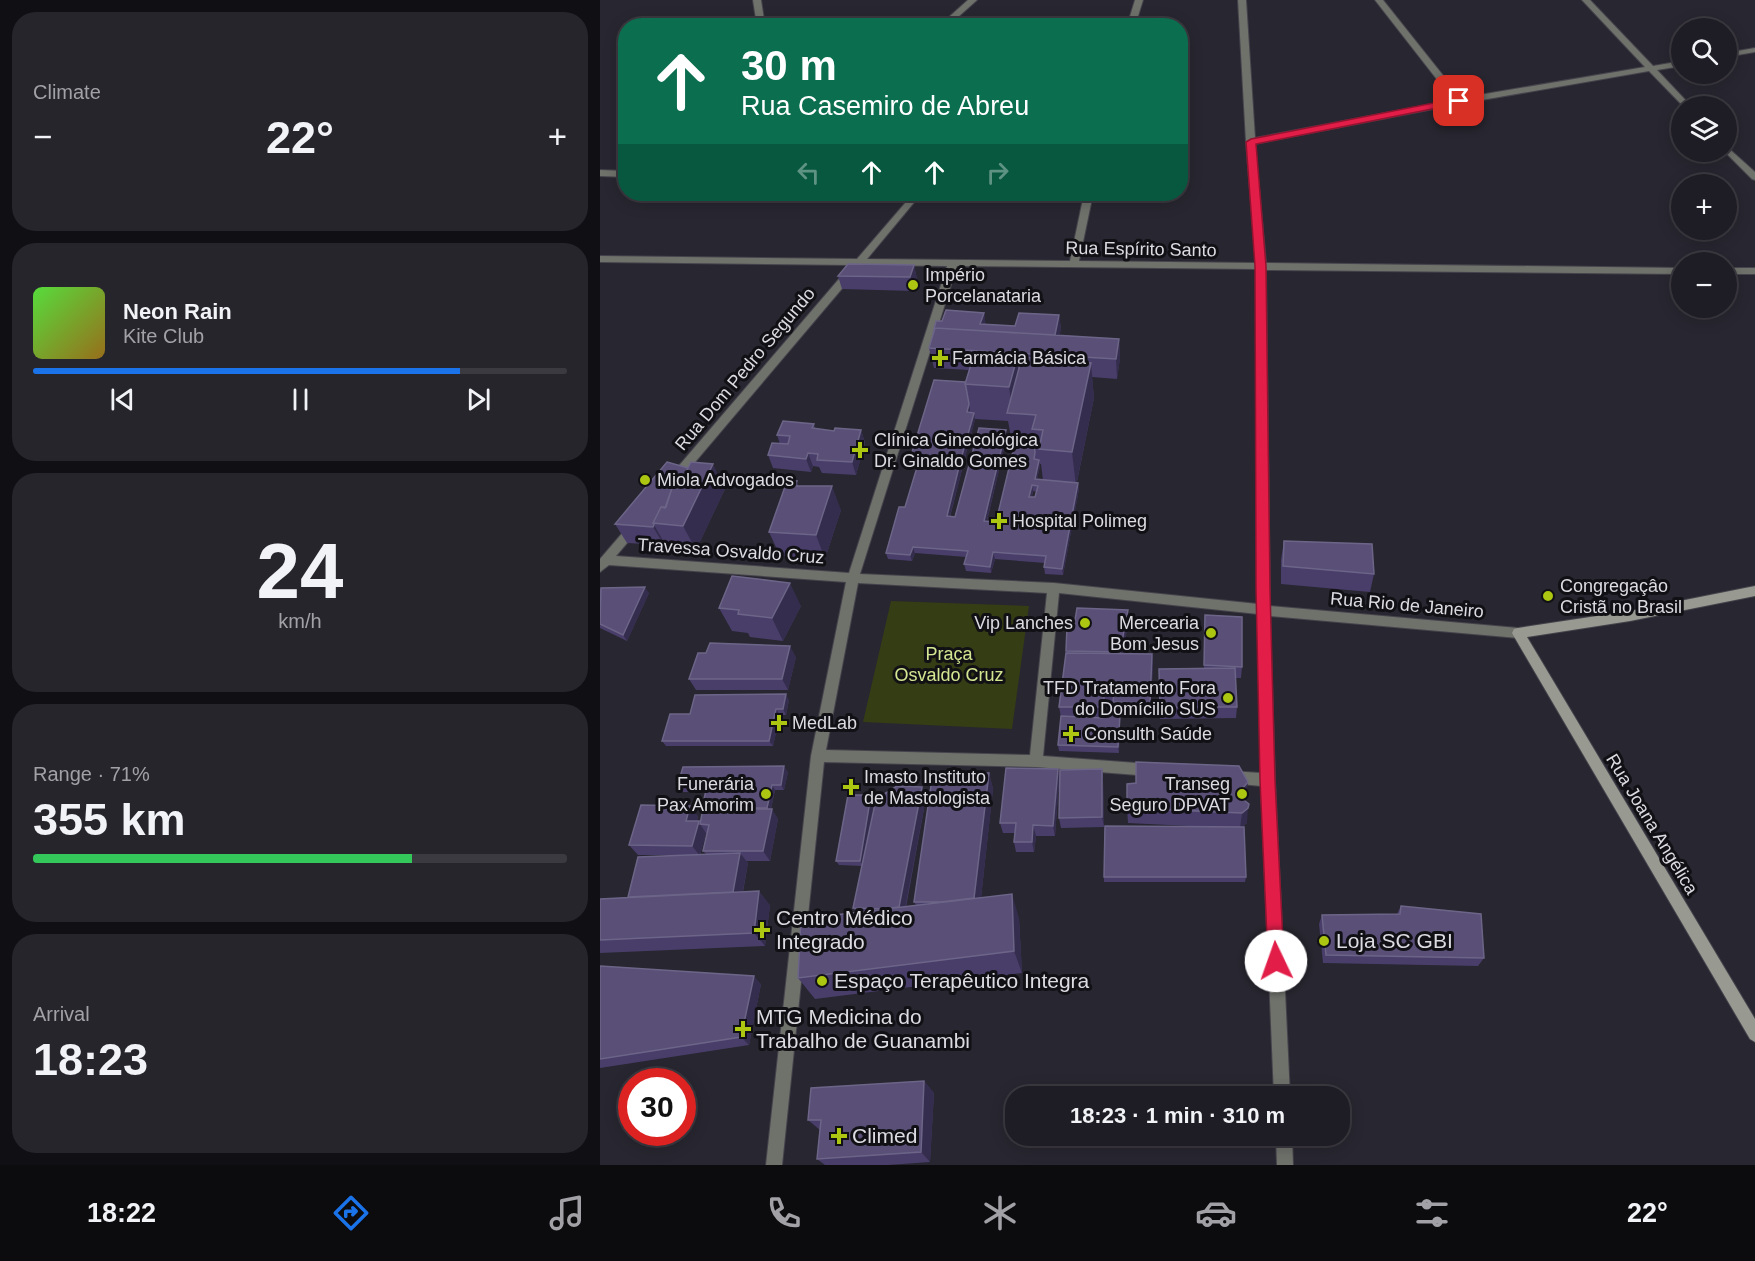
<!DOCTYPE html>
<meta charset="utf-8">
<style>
body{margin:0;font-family:Arial,sans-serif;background:#26252c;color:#f1f3f6;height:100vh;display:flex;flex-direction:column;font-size:22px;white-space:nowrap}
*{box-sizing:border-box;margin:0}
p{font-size:20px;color:#a1a1a6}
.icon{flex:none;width:33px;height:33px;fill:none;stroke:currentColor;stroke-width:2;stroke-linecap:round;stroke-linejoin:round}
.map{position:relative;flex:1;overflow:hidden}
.details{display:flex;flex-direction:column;gap:12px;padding:12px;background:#100f14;width:600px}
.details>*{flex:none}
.guide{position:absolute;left:18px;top:18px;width:570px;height:183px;border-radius:24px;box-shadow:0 3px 15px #0003,0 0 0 2px #3c3a41;background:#0b6e4f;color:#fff;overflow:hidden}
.tools{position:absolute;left:1071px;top:18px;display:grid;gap:12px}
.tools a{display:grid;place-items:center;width:66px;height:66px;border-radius:50%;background:#1e1c24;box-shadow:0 3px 15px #0003,0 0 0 2px #3c3a41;font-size:30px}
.speed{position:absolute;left:18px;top:1068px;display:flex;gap:12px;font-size:30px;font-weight:700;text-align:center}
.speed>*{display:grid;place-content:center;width:78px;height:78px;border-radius:50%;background:#1e1c24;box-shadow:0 3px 15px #0003,0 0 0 2px #3c3a41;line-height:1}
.speed .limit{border:9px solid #d22;background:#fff;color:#111}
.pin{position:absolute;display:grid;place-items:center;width:51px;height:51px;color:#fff;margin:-26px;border-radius:12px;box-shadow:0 3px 9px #0006}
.me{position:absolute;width:66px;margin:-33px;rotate:357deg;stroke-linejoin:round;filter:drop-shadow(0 0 4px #0008)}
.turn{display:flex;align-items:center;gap:21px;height:126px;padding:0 24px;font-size:27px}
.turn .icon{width:78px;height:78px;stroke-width:2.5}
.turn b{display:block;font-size:42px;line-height:51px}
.lanes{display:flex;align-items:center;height:57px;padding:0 24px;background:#0003;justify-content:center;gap:30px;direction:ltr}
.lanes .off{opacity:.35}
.big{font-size:45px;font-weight:700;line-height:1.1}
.details .tile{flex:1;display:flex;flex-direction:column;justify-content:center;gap:9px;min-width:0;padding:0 21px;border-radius:24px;background:#26252c}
.details .dial{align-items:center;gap:0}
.dial b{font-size:78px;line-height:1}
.song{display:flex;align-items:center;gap:18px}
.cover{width:72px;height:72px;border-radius:9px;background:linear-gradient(135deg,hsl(110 70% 55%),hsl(40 70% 35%))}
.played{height:6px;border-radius:3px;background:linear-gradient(90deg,#1a73e8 80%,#3c3a41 80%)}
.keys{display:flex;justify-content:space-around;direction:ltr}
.heat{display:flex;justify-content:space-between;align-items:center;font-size:33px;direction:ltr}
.charge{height:9px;border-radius:4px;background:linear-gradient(90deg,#34c759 71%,#3c3a41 0)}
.trip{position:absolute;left:405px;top:1086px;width:345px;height:60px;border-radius:24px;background:#1e1c24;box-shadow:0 3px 15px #0003,0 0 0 2px #3c3a41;font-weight:700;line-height:60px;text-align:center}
.menu{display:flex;height:96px;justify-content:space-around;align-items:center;background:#0c0b0e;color:#a1a1a6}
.menu .icon{width:42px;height:42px}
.menu .active{color:#1a73e8}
.menu b{font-size:27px;color:#f1f3f6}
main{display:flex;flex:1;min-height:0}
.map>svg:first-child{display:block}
.green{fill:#353d15}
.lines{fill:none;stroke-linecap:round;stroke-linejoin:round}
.minor-casing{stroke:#45434c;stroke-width:2}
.secondary-casing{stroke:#45434c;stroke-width:2}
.minor{fill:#6f716b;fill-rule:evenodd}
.secondary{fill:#989a92;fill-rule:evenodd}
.wall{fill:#493e6a;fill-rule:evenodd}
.shaded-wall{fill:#352d4d}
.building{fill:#594f77;stroke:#6d6588;stroke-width:1.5;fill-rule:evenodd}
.route{fill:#e11d48;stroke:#92132f;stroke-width:1.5}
.poi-dot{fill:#acc612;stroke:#111014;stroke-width:2}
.labels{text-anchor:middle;stroke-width:6;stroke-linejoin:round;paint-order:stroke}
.street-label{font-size:18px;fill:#dcdbe2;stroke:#111014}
.poi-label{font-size:18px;fill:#dcdbe2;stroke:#111014;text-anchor:start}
.park-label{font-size:18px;fill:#d3e691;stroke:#111014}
.near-poi-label{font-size:21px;fill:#dcdbe2;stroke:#111014;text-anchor:start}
</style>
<main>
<section class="details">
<div class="tile"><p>Climate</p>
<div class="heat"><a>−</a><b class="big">22°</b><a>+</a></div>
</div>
<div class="tile">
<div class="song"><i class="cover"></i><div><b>Neon Rain</b><p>Kite Club</p></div></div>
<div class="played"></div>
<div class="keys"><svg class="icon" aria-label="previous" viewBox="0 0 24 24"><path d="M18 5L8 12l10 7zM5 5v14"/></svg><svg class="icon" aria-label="pause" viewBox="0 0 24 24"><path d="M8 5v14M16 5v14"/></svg><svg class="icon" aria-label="next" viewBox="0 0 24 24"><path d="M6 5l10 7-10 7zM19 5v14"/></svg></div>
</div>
<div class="tile dial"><b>24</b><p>km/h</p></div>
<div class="tile"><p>Range · 71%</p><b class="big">355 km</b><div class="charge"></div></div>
<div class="tile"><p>Arrival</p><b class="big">18:23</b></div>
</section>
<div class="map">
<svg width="1155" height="1165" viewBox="0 0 1155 1165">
<rect width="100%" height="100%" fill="#282630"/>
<path class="green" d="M291,601L429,606L412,729L263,722Z"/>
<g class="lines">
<defs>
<path id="minor" d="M153,0H161L165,26H157Z
M368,0H377L348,26H339Z
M535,0H543L535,26H527Z
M638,0H646L655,138L853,100L775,0H783L861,98L1045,67L982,0H990L1053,66L1082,61V66L1057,70L1091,106H1083L1049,71L859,104L655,144L666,263L1082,268V274L666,270L670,606L918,628L922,629L924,633L922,637L918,638L670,616L675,780L690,1096H674L661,786L630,783L625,781L623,777L625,773L630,771L661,773L658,614L459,593L443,756L550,764L555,766L557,770L555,774L550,776L436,767L224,762L182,1165H166L211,756L246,582L9,565L0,572V559L31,523H39L41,526L39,529L16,556L249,573L347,266L262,265L79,481L75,482L69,478L71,475L251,265L0,262V256L257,259L313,194H321L267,259L470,261L484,194H493L479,261L656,263L646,142ZM357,266L656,269L658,604L454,583L260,574ZM258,583L447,593L430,755L226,750Z
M1155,48V52L1126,57V53Z
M1126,146L1155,172V180L1152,179L1125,152H1126Z
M0,170L26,171V177L0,176Z
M1126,268H1155V274H1126Z
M676,1136H692L693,1165H677Z"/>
<path id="secondary" d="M1155,586V596L1030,621L927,637L1155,1019V1042L1150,1039L912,633L914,629L918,628L1030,611Z"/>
</defs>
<use href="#minor" class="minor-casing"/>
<use href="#secondary" class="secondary-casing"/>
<use href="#minor" class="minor"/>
<use href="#secondary" class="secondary"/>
</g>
<path class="wall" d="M314,265L317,279L313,291L242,289L238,276Z
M384,313L385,324L415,326L459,315L461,329L459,335L519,339L520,358L517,379L492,377L494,398L477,482L479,489L463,575L445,574L444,567L445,563L395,559L391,573L366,571L364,564L366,557L315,553L312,561L288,559L286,553L305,507L317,469L310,468L309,462L365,382L369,370L334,368L329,348L342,321ZM375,419L408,421L413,448H414L396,522L387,521L407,436L355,517H350ZM440,464H441L443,480L437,479L440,466ZM433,491L437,492L435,497H432Z
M214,424L215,429L234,431L261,430L265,443L256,475L222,473L219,467L213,466L211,472L173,468L168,455L180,444L177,435Z
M197,481L198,486L241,510L225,559L180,556L169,532Z
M125,489L96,550L67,547L65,544L64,545L27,543L15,524Z
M684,541L774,574L770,592L681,584V560Z
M0,589L49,593L27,641L0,628Z
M201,606L183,641L150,637L148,633L132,631L119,608Z
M605,615L642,667L641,678H635L637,707L636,718L560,719L559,669L604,668Z
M528,622L523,654H552L553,666L550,714H514V704H505V715L520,721L519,753L459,751L458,745L461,717L459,707L466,651Z
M196,657L188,690H96L89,679Z
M189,700L186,715H180L173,746H66L62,741L90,714Z
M458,769L459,780L455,836H436L434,852H416L414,842L415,833H403L400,823Z
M502,769L503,779L504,827L461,828L459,818Z
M188,772L184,790H175L171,809L178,819L170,861H146L148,863L143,892L170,905L165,946L0,953V899L28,897L75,855H38L29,845L98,816L97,821L100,823L103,810L102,808L106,792H82L77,787ZM106,833L107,834L103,851L106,854L100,855Z
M389,773L393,789L381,898L419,918L422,973L215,999L198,978L256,912L253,908L262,866L239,865L236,861L271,795L274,801L265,850L322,787L326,798L306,907L316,905L314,902Z
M646,797L644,800L647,823L642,827L646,877L645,882H504V877L610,827L528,823L527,808Z
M801,906L884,958L878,966L723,963L719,924L722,915L797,914Z
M0,966L161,984L149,1045L0,1068Z
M324,1081L334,1093L330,1162L288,1165H225L217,1159L220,1130L208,1120Z"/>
<path class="shaded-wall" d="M314,265L317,279L313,291L310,277Z
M384,313L386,326L380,324Z
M459,315L461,329L456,354L454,340Z
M519,339L520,358L517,379L516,359Z
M417,358L422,393L413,414L409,387Z
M491,363L494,398L476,486L472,452Z
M369,404L370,410L368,419L367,412Z
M374,413L375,420L361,472V474L348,523L347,516L359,468V466Z
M261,430L265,443L256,475L252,462Z
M406,430L407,436L385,528L384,521Z
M208,453L213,466L211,472L206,459Z
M439,460L440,466L436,486L435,479Z
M113,464L125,489L96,550L83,526Z
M478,483L479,489L463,575L462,569Z
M432,485L433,491L430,503L429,497Z
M232,486L241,510L225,559L216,535Z
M54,525L65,544L64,545L53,527Z
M313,547L315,553L312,561L310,555Z
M393,552L395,559L391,573L390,567Z
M190,583L201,606L183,641L172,618Z
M45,587L49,593L27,641L23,635Z
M528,610V622L521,664L520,652Z
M190,646L196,657L188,690L182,679Z
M552,654L553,666L550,714V703Z
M504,692L505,704V719L504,707Z
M186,694L189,700L186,715L183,709Z
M176,709L180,715L173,746L169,741Z
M520,715V721L519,753L518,747Z
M184,766L188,772L184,790L181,785Z
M458,769L459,780L455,836L453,826Z
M502,769L503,779L504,827L502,817Z
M389,773L393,789L379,916L373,903Z
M648,782L646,797L641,804L639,813L642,789Z
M172,785L175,790L170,813L167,808Z
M322,787L326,798L303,919L298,910Z
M271,795L274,801L263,866L260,861Z
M90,806L98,816L95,831L86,821Z
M648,808L647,823L640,828L642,813Z
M172,809L178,819L170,861L163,851Z
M99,821L102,825L100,824L106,833L100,856L92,846Z
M433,825L436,836L434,852L432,842Z
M140,853L148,863L140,906L132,897Z
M159,891L170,905L165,946L154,933Z
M412,894L419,918L422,973L414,951Z
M154,976L161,984L149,1045L141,1037Z
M324,1081L334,1093L330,1162L321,1152Z"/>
<path class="building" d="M248,264L314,265L310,277L238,276Z
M346,310L384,313L380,324L415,326L419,313L459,315L455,335L335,328L333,333L336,321H342Z
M335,328L519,339L516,359L329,348Z
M374,355L417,358L409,387L365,384Z
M422,357L491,363L472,452L439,449L443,430L432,429L436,415L407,413Z
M334,380L365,382L369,404L367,412L374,413L359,466L309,462Z
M183,421L214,424L212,428L234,431L235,428L261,430L252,462L217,460L218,454L208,453L206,459L168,455L172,443L188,444L190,436L177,435Z
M379,428L406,430L384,521L396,522L415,443L434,444L435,452L434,459L439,460L435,479L478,483L462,569L444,567L446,556L393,552L390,567L364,564L368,551L313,547L310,555L286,553L299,507H305L318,464L359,467L347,516L355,517ZM432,485L438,486L435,497H429Z
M67,462L88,468L78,487L72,488L66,507H61L53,523L54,525L53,527L15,524Z
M91,462L113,464L83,526L53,523L61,507L65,508L72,488L78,487Z
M187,481H197L195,486H232L216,535L169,532Z
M684,541L772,544L774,574L683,566Z
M132,576L190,583L172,618L138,614L139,610L119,608Z
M45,587L23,635L0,624L1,588Z
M477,608L528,610L520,652L466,651L467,626H474Z
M605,615L642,617V667L604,665Z
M110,643L190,646L182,679H89L98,653H106Z
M466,653L552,654L550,703L513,702L514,693L504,692V707H459Z
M635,668L637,707H560L559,669Z
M186,694L183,709H176L169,741H62L70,714H90L95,695Z
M501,715H520L518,747L458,745L461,716L502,718Z
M536,762L639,766L648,782L642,789L641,798L649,804L648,808L642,813L527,808V784L536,783Z
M184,766L181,785H172L167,808H102L107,786L77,787L83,767Z
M406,768L458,769L453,826L433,825L432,842H414L416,823H400Z
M502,769V817L459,818L460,770Z
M333,772L389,773L374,898L341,902H314Z
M297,786L322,787L299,907L284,909L253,908L276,799Z
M248,795H271L260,861H236Z
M41,805L90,806L86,821H99L92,846L29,845Z
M103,809H172L163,851H103L109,825L100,824Z
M505,826L644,827L646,877H504Z
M140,853L133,892L28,897L38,857Z
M159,891L154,933L0,940V899Z
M412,894L414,951L198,978L201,919Z
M801,906L881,914L884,958L726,955L722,915L800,914Z
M0,966L154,976L141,1037L0,1059Z
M324,1081L321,1152L217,1159L221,1120H208L211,1088Z"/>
<path class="route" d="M859,98L864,101L862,103L656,144L666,266L670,589L675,780L684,961L682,967L676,969L670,967L668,961L660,780L656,589L655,266L646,142L651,139Z"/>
<g class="poi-dot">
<circle cx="313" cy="285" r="6"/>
<path d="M337 349h6v6h6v6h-6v6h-6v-6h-6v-6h6z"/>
<path d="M257 441h6v6h6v6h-6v6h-6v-6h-6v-6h6z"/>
<circle cx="45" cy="480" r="6"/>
<path d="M396 512h6v6h6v6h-6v6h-6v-6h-6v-6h6z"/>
<circle cx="948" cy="596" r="6"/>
<circle cx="485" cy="623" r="6"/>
<circle cx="611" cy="633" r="6"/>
<circle cx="628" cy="698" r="6"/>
<path d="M176 714h6v6h6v6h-6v6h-6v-6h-6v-6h6z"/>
<path d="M468 725h6v6h6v6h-6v6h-6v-6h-6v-6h6z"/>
<path d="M248 778h6v6h6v6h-6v6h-6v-6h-6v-6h6z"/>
<circle cx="166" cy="794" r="6"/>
<circle cx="642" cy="794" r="6"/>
<path d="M159 921h6v6h6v6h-6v6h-6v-6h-6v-6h6z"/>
<circle cx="724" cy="941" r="6"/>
<circle cx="222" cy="981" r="6"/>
<path d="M140 1020h6v6h6v6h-6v6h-6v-6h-6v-6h6z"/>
<path d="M236 1127h6v6h6v6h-6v6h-6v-6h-6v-6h6z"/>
</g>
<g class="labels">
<g class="street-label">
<text transform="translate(541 249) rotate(1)" y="6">Rua Espírito Santo</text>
<text transform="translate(145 369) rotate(-50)" y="6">Rua Dom Pedro Segundo</text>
<text transform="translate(131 551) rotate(4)" y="6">Travessa Osvaldo Cruz</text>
<text transform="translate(807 605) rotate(5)" y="6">Rua Rio de Janeiro</text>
<text transform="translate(1052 824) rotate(59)" y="6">Rua Joana Angélica</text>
</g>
<g class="poi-label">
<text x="325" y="281">Império<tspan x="325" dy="21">Porcelanataria</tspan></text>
<text x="352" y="364">Farmácia Básica</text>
<text x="274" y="446">Clínica Ginecológica<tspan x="274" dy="21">Dr. Ginaldo Gomes</tspan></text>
<text x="57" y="486">Miola Advogados</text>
<text x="412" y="527">Hospital Polimeg</text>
<text x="960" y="592">Congregaçâo<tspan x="960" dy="21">Cristã no Brasil</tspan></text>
<text x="473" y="629" text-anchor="end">Vip Lanches</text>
<text x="599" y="629" text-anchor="end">Mercearia<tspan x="599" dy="21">Bom Jesus</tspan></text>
<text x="616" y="694" text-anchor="end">TFD Tratamento Fora<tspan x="616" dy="21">do Domícilio SUS</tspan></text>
<text x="192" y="729">MedLab</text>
<text x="484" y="740">Consulth Saúde</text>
<text x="264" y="783">Imasto Instituto<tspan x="264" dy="21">de Mastologista</tspan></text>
<text x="154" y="790" text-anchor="end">Funerária<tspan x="154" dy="21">Pax Amorim</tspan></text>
<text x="630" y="790" text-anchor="end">Transeg<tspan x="630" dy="21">Seguro DPVAT</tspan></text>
</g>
<g class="park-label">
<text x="349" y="660">Praça<tspan x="349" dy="21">Osvaldo Cruz</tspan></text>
</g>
<g class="near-poi-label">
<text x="176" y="925">Centro Médico<tspan x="176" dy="24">Integrado</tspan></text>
<text x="736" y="948">Loja SC GBI</text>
<text x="234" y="988">Espaço Terapêutico Integra</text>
<text x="156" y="1024">MTG Medicina do<tspan x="156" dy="24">Trabalho de Guanambi</tspan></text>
<text x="252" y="1143">Climed</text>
</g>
</g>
</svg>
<div class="tools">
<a><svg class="icon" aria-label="search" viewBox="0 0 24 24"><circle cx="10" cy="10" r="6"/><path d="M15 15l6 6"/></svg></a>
<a><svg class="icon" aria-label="layers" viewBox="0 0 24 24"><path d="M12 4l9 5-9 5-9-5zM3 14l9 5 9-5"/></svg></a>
<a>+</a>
<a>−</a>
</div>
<div class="speed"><div class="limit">30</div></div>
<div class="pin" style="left:859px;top:101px;background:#d93025"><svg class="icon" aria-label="arrive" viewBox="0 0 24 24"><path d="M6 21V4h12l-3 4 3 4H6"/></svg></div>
<svg class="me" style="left:676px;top:961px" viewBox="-20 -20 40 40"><circle r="19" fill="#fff"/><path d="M0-13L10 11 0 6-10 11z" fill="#e11d48"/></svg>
<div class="trip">18:23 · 1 min · 310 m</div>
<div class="guide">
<div class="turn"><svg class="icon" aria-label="ahead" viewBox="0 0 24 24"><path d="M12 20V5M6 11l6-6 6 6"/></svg><div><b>30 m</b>Rua Casemiro de Abreu</div></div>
<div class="lanes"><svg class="icon off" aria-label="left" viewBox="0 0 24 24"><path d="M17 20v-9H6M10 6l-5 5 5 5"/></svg><svg class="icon" aria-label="ahead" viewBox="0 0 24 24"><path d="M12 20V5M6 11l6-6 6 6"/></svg><svg class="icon" aria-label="ahead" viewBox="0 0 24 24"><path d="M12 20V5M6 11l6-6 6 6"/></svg><svg class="icon off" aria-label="right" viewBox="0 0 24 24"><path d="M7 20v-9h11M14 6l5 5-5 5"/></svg></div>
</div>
</div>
</main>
<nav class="menu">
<b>18:22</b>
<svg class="icon active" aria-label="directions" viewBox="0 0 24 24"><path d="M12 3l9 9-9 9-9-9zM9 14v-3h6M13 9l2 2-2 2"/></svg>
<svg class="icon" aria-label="music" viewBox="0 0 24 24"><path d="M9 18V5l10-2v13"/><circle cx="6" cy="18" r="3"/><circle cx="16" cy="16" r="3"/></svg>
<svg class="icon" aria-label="phone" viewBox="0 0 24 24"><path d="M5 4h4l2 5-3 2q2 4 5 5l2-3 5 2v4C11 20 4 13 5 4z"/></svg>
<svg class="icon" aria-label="climate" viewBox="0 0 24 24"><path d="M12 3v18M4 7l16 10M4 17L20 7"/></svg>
<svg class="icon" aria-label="car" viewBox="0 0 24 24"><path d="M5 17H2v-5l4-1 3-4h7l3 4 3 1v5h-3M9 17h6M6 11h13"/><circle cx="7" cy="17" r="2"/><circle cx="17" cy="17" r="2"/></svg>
<svg class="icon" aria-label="filters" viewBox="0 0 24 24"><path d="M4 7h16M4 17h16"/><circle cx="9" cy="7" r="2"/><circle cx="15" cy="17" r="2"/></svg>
<b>22°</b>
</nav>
